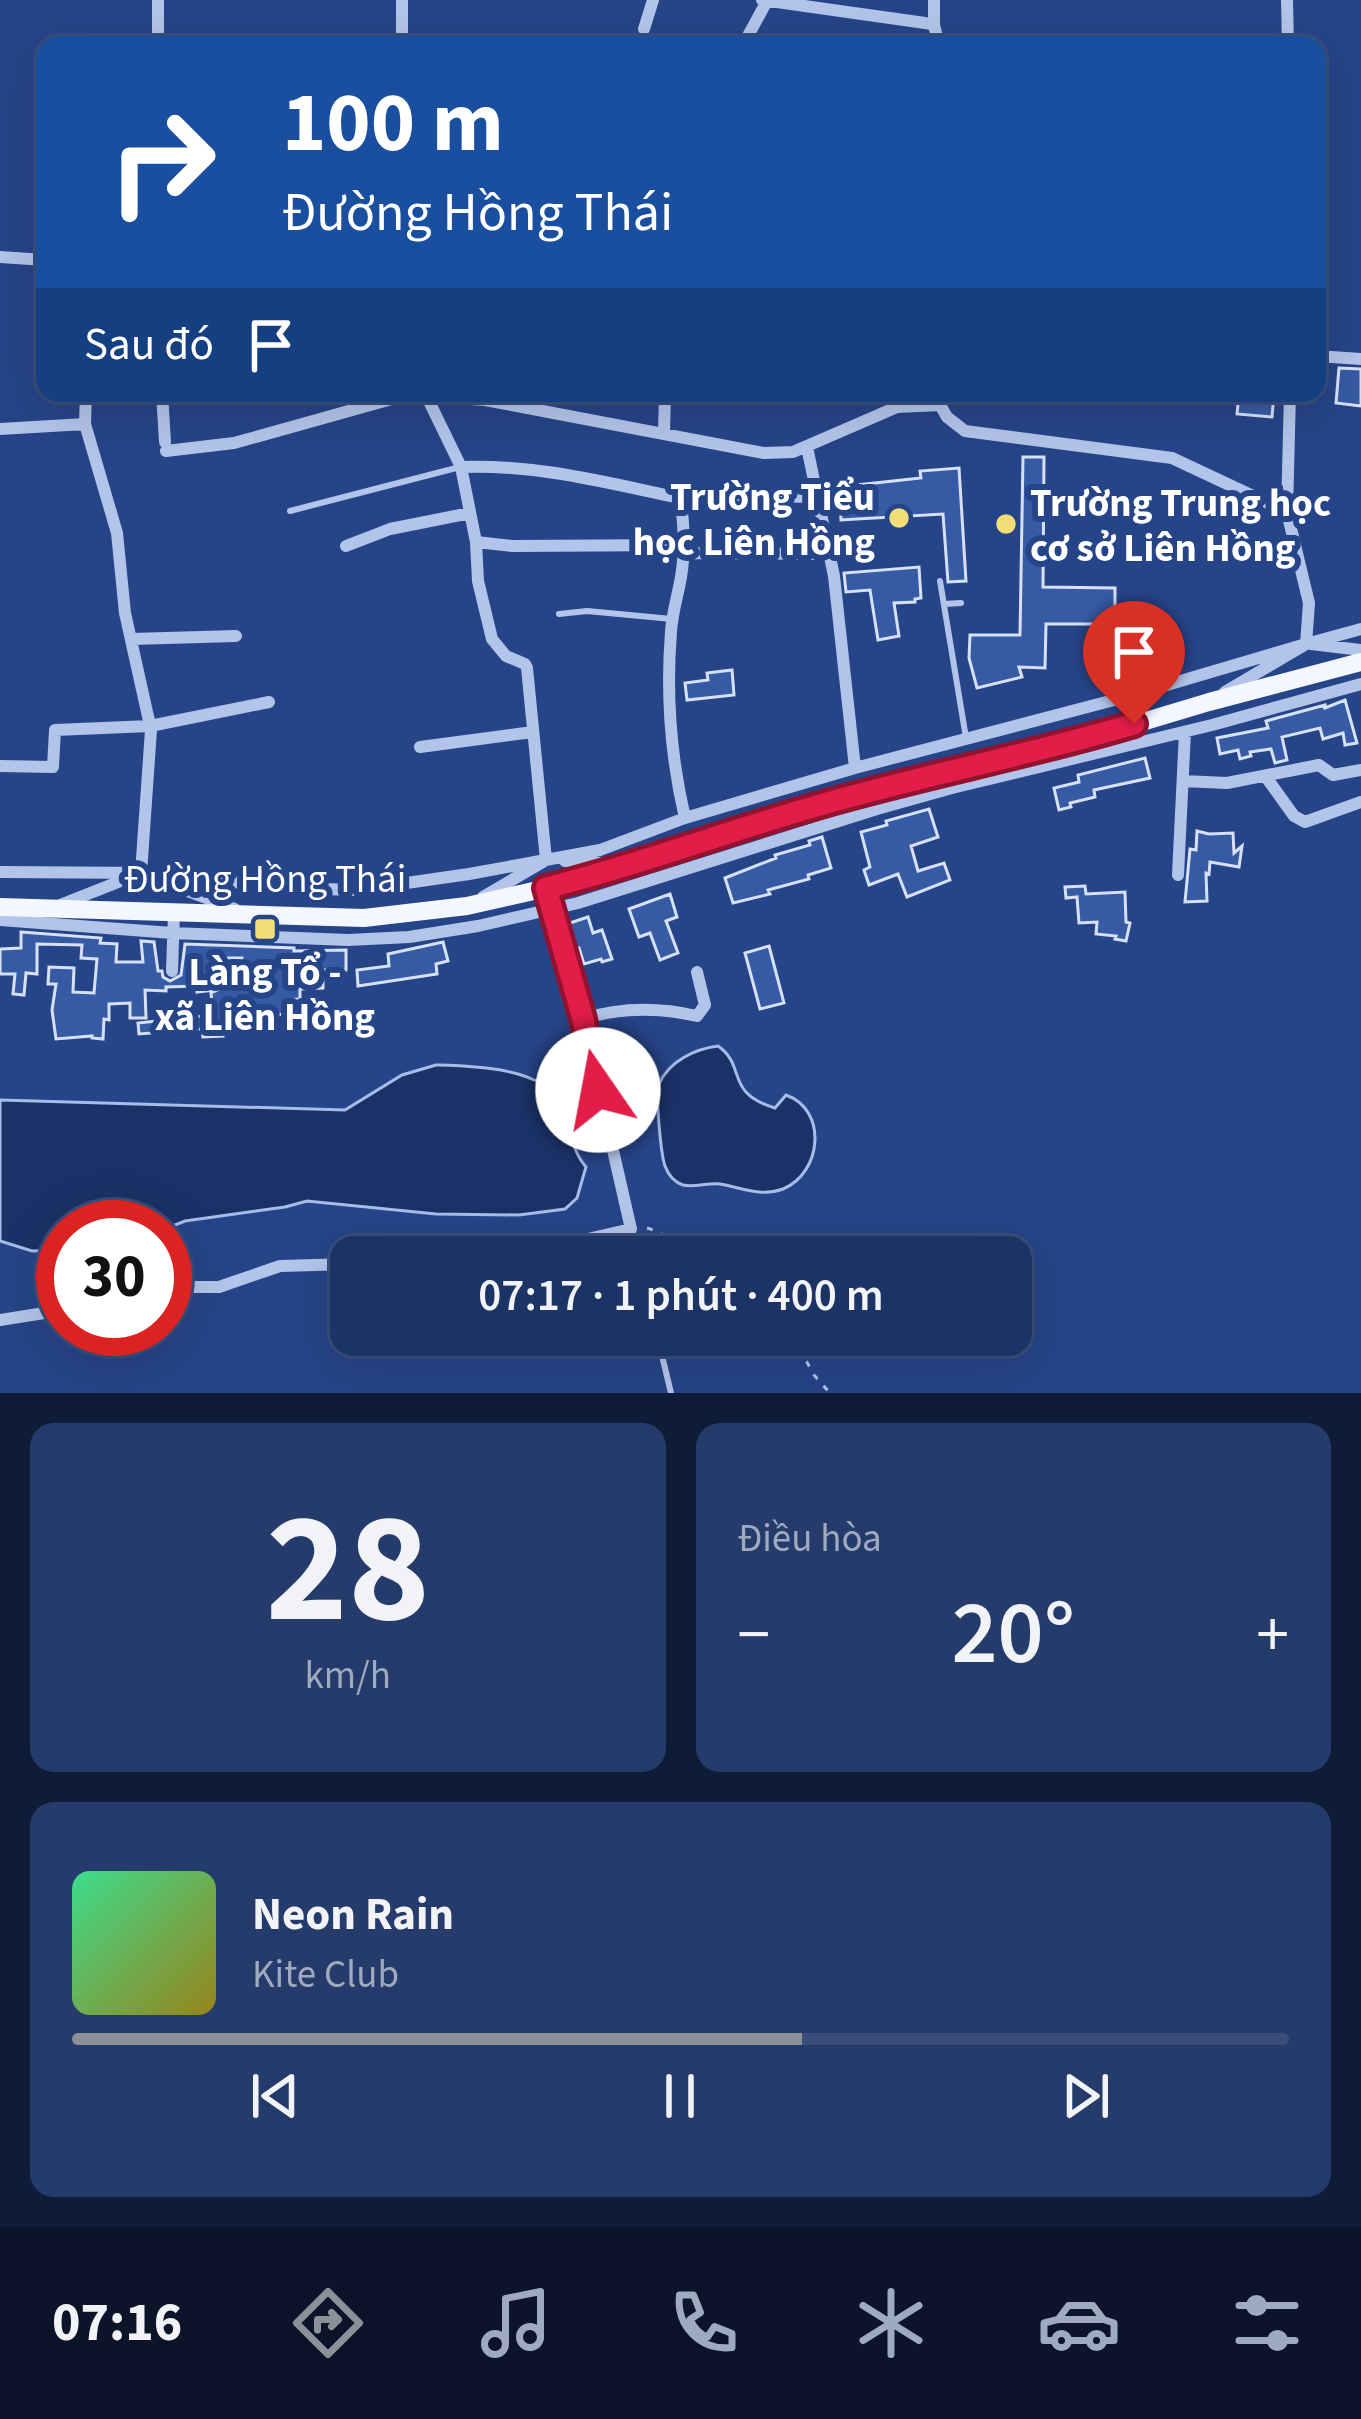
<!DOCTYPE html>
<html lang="vi">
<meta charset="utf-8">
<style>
body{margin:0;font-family:"Source Sans 3",sans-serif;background:#253b6c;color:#f1f3f6;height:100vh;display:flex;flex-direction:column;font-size:45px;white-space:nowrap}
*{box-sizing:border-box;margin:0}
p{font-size:39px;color:#a0aabf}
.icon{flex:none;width:66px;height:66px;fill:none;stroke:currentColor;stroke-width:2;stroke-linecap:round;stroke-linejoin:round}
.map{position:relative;height:1393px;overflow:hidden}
.details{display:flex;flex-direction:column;gap:30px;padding:30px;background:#0f1c38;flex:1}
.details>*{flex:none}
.top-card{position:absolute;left:36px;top:36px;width:1290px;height:366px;border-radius:24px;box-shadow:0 12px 48px #0002,0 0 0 3px #3a4e7a;background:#1a4fa0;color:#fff;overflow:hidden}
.speed{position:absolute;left:36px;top:1200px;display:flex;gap:24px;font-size:60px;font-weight:700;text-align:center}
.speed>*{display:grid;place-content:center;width:156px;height:156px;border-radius:50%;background:#1c3366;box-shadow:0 12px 48px #0002,0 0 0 3px #3a4e7a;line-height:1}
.speed .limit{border:18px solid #d22;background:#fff;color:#111}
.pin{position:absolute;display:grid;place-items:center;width:102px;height:102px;color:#fff;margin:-123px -51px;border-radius:50% 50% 50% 0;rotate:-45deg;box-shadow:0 0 12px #0007}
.pin .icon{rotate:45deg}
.me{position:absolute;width:132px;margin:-66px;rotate:348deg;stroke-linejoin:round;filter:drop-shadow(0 0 9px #0008)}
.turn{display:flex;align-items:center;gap:42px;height:252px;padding:0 48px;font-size:54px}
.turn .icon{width:156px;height:156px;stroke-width:2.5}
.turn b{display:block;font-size:84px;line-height:102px}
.then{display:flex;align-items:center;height:114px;padding:0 48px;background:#0003;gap:24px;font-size:45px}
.big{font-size:90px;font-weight:600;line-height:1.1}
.details .widget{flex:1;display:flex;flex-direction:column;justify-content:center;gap:18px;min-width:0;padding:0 42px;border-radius:24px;background:#253b6c}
.details .dial{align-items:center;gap:0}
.dial b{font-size:156px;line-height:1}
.song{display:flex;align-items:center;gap:36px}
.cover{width:144px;height:144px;border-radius:18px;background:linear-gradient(135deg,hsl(150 70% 55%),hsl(50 70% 35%))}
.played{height:12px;border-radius:6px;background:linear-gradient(90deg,#8c9099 60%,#3a4e7a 60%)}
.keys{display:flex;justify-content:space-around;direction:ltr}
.heat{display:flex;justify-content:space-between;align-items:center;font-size:66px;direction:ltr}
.details .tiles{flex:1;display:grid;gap:30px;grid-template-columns:1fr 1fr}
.widget:last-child{grid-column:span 2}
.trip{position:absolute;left:330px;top:1236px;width:702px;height:120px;border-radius:24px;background:#1c3366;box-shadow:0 12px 48px #0002,0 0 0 3px #3a4e7a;font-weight:600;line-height:120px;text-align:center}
.tab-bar{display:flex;height:192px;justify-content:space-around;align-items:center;background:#0b1429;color:#a0aabf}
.tab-bar .icon{width:84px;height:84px}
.tab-bar .current{color:#8c9099}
.tab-bar b{font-size:54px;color:#f1f3f6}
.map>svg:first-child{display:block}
.water{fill:#1b3268;stroke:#a7bde9;stroke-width:3}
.building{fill:#375aa4;stroke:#d6e1f7;stroke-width:3}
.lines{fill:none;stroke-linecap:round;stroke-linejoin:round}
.path{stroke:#b2c4e9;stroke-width:3;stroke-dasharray:6 9;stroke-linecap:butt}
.service{stroke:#b2c4e9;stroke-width:6}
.minor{stroke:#b2c4e9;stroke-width:12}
.primary{stroke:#f5f7fe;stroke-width:18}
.route-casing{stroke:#92132f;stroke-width:30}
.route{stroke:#e11d48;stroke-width:21}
.poi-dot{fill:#f2de77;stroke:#264488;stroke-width:4.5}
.labels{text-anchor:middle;stroke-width:12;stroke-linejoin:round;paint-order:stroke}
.poi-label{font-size:39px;font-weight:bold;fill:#fff;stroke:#264488;text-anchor:end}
.street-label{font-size:39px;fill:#fff;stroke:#264488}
</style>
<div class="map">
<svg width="1361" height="1393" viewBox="0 0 1361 1393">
<rect width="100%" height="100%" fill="#264488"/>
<path class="water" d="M718,1046C747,1066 724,1093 775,1108L786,1095C828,1110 822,1173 783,1189C761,1197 742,1188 720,1184C708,1182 695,1188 683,1185C674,1182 668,1174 665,1166C661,1155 655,1093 659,1084C669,1061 695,1049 718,1046Z
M436,1065C472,1066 543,1067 561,1104C571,1125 570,1149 586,1167L577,1198L565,1209L519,1215L436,1214L307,1201L285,1207L185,1221L165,1229L63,1227V1250L32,1251L0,1241V1100L345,1110L402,1075Z"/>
<path class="building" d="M1339,368L1361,369V406L1336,403Z
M1239,393H1274L1272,417L1237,414Z
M1023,457H1044L1043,587L1115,588V624H1046L1045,668L1019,667L1022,677L977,688L969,658L970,635H1020Z
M959,468L966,581L948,582L943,514L841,520L840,495L830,497L828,484L855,478L856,485L921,478L920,471Z
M919,567L921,598L915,599V602L894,603L899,636L878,640L870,590L846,592L844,573Z
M732,670L734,695L687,700L685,683L708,680L707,673Z
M1345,700L1357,743L1345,745L1343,733L1323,739L1320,728L1282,737L1287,760L1275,763L1271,749L1250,752L1251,756L1240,759L1238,750L1220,754L1217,738L1268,728L1266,721L1325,705V708Z
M1145,758L1150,778L1094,790L1095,797L1070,803L1071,807L1059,810L1054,788L1079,782L1078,775Z
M929,809L938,837L911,846L918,871L944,863L950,880L907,897L898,874L869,885L864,870L870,867L861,832L887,825L886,821Z
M1197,831L1209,834L1233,833L1234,853L1242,846L1239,867L1210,862L1209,874L1206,873L1207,901L1185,902L1190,849L1196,850Z
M822,837L831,868L808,875L809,879L768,890L770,894L733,903L725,878L776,858L775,855L810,845L809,841Z
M1085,886L1086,894L1125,892L1126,922L1130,923L1126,941L1115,939L1116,936L1096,934L1097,922L1079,923L1077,897L1066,898L1065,887Z
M670,894L677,917L666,921L678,953L660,960L650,933L639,937L629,909Z
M588,917L593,933L602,930L612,959L602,962L601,959L584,964L579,948L574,950L567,924Z
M21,932L101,938L100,943L117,944L116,962H143L141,941L154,942L158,971H162L163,977L170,981L181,975L185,944L294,948V951L346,950V970H323V988L300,989V999L288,1000V1014L222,1018L223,1036L203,1037L202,1029L139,1034L138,1023L213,1015L211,993L245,977L242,958H214L216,990L197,992V986L166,987V991L145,990L146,1018H130V1003L109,1004V1020L104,1019L103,1039L92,1038V1036L56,1039L52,1010L56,984H48L49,967L74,968L73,992L94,993L97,959L81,958L82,945L37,944V974L26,973L24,995L13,994L15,974H0V949L21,948Z
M443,942L448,961L436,964L437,974L358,986L357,970L389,966L388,954Z
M769,946L784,1003L760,1009L745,953Z"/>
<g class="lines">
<path class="path" d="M647,1228L659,1232L689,1257
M792,1335L814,1375L830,1393"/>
<path class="service" d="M290,511L460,467
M940,581L966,738
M944,604L961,603
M559,614L587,611L672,619
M632,1232L637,1257
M657,1335L671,1393"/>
<path class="minor" d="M762,0L925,23L934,25L939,45
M1287,0L1288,45
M934,25V0
M644,29L653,0
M158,45V0
M402,45V0
M743,45L767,1
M0,257L45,260
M1317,356L1361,359
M162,393L165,442
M425,393L461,467L476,542L478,581L492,639L506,656L525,664L527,668L546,860L483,897
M0,429L85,424
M664,434L665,393
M807,447L834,576L855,768
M166,451L234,443L413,393
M461,467C534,464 604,482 675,497L681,502C684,526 685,553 681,577C678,595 672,613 671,632C666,694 671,758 685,818
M739,496L818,497
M1287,512L1290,393
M476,542L512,546L683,545
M346,546L390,529L470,513
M683,553L829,554
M131,639L236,636
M1311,644L1361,650
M1225,692L1306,644L1361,629
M420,747L533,732
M0,766L53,767L55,730L150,726L269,702
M1266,777L1294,816L1305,822L1361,802
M1183,781L1227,783L1319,765L1333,775L1361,770
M565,861L617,864
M0,872L149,873L285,888L358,890L469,874L600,850L685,818L855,768L1133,695L1306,644L1309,603L1287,512L1172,458L965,431L947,417L940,405L897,407L793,452L764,453L485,400L426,396
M1178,875L1185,732
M153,878L235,909
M60,905L141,873L151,730L125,613L117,533L85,424L86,393
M0,920L172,933L348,940L409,937L478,926L578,903L877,809L952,788L1212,725L1361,684
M172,971L174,912
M583,1019C621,1007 658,1007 697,1016L705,1005L697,972
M488,1257L540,1250L631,1229L583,1019L546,888
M165,1287H219L280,1266L351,1264
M0,1320L63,1310"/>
<path class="primary" d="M0,907L364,918L467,906L573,882L794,812L889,785L1059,747L1209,702L1361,662"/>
</g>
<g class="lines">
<defs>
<path id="route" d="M598,1090L583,1019L546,888C639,865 728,831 820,805C924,775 1030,755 1134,724"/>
</defs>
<use href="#route" class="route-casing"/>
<use href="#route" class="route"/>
</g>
<g class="poi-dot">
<circle cx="899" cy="518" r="12"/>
<circle cx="1006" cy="524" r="12"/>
<rect x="253" y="917" width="24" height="24" rx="6"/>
</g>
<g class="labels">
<g class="poi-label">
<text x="875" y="510">Trường Tiểu<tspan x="875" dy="45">học Liên Hồng</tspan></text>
<text x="1030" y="516" text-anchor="start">Trường Trung học<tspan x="1030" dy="45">cơ sở Liên Hồng</tspan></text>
<text x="265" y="985" text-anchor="middle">Làng Tổ -<tspan x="265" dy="45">xã Liên Hồng</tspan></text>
</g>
<g class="street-label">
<text x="265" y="892">Đường Hồng Thái</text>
</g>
</g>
</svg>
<div class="speed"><div class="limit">30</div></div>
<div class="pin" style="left:1134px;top:724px;background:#d93025"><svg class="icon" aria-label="arrive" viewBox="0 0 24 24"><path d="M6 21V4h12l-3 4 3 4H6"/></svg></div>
<svg class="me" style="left:598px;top:1090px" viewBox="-20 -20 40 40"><circle r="19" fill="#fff"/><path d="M0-13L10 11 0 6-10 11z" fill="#e11d48"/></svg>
<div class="trip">07:17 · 1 phút · 400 m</div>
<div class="top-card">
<div class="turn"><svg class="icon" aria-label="right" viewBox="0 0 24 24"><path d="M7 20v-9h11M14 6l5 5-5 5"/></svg><div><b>100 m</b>Đường Hồng Thái</div></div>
<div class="then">Sau đó<svg class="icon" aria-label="arrive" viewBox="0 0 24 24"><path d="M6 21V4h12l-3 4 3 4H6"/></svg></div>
</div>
</div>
<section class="details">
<div class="tiles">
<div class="widget dial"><b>28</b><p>km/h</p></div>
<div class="widget"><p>Điều hòa</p>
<div class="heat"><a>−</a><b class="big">20°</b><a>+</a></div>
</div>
<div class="widget">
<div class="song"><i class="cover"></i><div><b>Neon Rain</b><p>Kite Club</p></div></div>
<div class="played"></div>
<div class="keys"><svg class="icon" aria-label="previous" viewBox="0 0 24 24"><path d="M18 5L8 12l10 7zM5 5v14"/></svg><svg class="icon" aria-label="pause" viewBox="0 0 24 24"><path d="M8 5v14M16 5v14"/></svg><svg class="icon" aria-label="next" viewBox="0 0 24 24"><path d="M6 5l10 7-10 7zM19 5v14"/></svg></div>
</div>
</div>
</section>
<nav class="tab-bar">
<b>07:16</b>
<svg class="icon current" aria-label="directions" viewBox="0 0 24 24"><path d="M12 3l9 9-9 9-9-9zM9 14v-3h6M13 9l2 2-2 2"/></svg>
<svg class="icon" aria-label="music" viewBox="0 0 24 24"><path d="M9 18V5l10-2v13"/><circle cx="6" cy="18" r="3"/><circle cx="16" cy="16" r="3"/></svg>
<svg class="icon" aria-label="phone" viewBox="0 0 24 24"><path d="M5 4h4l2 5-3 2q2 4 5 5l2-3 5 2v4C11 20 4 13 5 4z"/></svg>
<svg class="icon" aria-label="climate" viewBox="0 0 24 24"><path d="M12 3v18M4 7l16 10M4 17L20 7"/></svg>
<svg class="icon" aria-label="car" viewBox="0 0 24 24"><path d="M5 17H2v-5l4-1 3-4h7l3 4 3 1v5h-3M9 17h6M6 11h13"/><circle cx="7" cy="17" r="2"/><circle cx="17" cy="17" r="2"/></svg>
<svg class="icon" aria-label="filters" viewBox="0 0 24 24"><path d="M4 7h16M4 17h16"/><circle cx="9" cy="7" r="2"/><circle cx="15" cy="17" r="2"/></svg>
</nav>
